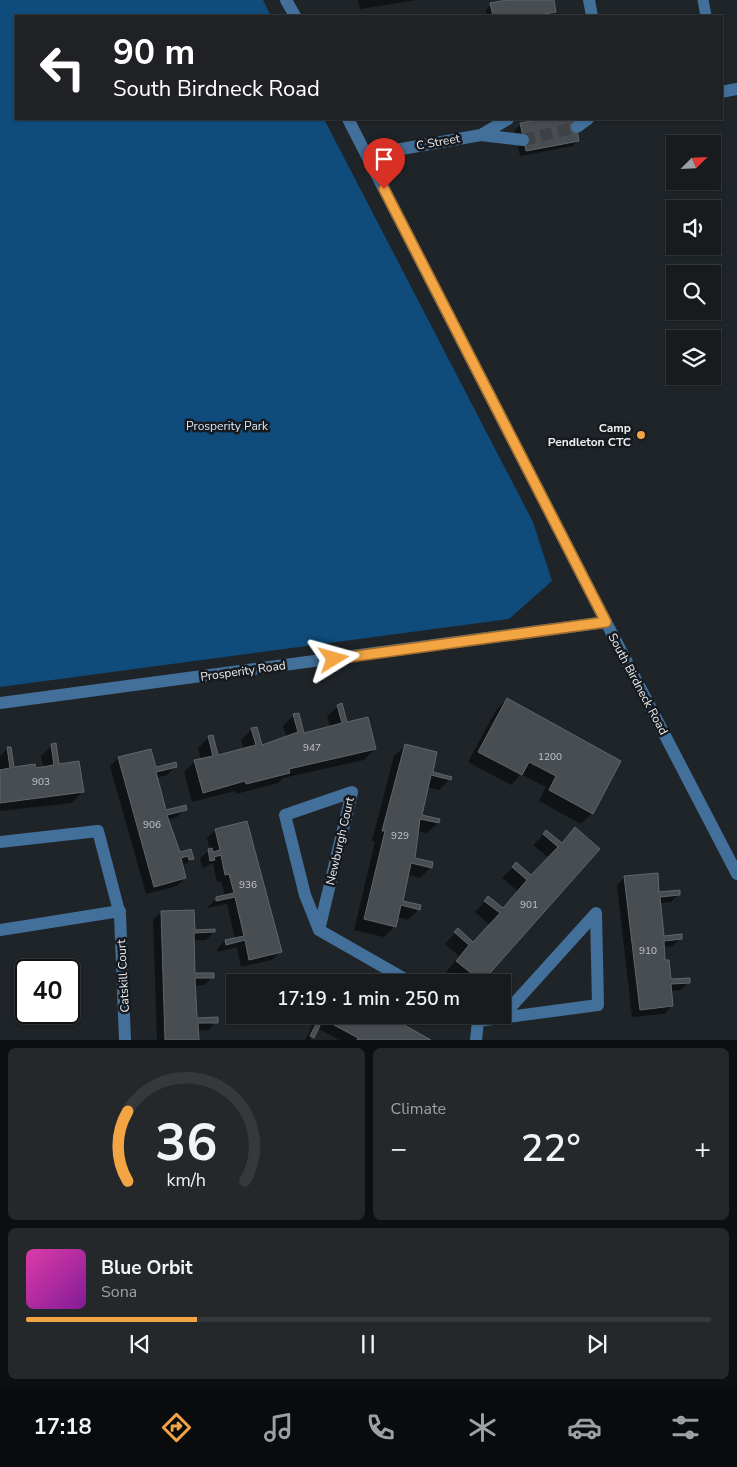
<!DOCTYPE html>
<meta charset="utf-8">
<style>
body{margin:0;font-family:"Nunito Sans",sans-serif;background:#24282b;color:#f1f3f6;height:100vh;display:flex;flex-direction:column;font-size:19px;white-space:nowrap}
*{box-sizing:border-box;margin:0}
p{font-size:16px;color:#9ea1a4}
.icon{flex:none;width:28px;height:28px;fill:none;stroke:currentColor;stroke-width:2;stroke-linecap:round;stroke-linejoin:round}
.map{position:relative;height:1040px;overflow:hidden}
.details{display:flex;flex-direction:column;gap:8px;padding:8px;background:#0d0f10;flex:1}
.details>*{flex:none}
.top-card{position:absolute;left:15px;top:15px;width:708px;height:105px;border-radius:0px;box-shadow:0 1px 4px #0004,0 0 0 1px #36393c;background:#202124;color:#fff;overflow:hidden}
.needle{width:32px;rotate:66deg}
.fabs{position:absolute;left:666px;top:135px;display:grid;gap:10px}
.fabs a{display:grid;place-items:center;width:55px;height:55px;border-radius:0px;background:#171b1e;box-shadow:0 1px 4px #0004,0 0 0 1px #36393c;font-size:25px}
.speed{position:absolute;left:15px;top:959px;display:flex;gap:10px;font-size:25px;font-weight:700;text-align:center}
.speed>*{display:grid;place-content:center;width:65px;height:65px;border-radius:50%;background:#171b1e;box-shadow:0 1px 4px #0004,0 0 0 1px #36393c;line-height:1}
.speed .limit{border:2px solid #111;border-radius:8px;background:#fff;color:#111}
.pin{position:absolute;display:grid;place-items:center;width:42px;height:42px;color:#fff;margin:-51px -21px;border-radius:50% 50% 50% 0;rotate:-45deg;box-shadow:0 0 5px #0007}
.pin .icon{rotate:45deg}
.me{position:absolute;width:55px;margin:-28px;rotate:82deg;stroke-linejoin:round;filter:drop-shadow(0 0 4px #0008)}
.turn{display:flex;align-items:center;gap:18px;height:105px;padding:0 15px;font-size:22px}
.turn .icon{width:65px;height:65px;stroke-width:2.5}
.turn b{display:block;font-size:35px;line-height:42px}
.big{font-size:38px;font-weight:600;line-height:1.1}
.details .widget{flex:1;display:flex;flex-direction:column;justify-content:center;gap:8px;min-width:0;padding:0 18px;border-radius:8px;background:#24282b}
.details .dial{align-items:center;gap:0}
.dial svg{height:130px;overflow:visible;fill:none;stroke:#36393c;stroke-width:7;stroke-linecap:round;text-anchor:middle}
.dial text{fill:#f1f3f6;stroke:none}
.song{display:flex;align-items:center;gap:15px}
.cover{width:60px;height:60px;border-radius:8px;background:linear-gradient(135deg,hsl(320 70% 55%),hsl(290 70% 35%))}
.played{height:5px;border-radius:2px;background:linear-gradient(90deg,#f3a443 25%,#36393c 25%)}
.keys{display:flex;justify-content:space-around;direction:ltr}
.heat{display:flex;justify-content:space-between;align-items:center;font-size:28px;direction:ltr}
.details .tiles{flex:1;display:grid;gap:8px;grid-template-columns:1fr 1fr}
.widget:last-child{grid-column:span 2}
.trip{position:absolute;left:226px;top:974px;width:285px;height:50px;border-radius:0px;background:#171b1e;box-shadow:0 1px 4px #0004,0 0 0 1px #36393c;font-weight:600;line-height:50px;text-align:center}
.dock{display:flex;height:80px;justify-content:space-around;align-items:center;background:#090b0c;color:#9ea1a4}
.dock .icon{width:35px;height:35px}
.dock .selected{color:#f3a443}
.dock b{font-size:22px;color:#f1f3f6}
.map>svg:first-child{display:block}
.green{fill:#0f4c7c}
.shadow{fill:#0007}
.building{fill:#484d52;stroke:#61666b}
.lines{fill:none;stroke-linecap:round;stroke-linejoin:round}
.minor-tunnel{stroke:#3e4246;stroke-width:12;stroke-dasharray:12 6;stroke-linecap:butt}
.service{stroke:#43709a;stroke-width:11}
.minor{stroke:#43709a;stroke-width:12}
.tertiary{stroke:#43709a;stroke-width:12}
.route-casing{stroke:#9e6b2c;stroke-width:12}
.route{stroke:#f3a443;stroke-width:9}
.poi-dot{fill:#f3a443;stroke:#161a1e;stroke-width:2}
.labels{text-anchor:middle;stroke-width:5;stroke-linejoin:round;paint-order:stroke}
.number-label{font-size:10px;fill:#c2c6c9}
.street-label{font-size:12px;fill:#ebeef1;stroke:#161a1e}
.park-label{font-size:12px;fill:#d5e7f9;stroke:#161a1e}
.poi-label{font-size:12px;font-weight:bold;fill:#ebeef1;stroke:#161a1e;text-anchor:end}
</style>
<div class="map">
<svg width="737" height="1040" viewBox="0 0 737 1040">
<rect width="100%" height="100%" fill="#1f2428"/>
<path class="green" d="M0,0H263L271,16H16V119H324L533,522L552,581L509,619L0,687Z"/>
<path class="shadow" d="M358,0H417L360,9Z
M514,0H553L555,12L550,16H487L486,10L491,4Z
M550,119H574L578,140L573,146L520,156L515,130L521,124Z
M507,699L592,813L581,824L539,801L546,787L521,774L511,785L468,762L496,710Z
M338,706L346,723L375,749L364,760L283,778L278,783L236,794L235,791L192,802L184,772L195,761L201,760L198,748L208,738L217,757L244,750L241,740L252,729L261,747L287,738L283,726L294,715L303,734L330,727L327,716Z
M52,745L58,765L82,792L72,803L0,811V756L8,748L13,768H43L41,756Z
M405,746L431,773L450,779L439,790L427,787L421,816L438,820V823L427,833L416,831L414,839L417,840L413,859L431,867L420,878L407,875L401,902L419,909L408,920L398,917L395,926L384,937L354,930L375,842L372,841L394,756Z
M150,750L155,769L175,767L167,775L156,778L166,811L185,809L177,817L168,820L179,853L190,850L192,859L182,867L185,878L177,886L146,894L110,766L118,758Z
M575,829L599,849L511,950L499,959L479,982H459L446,972L459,956L445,944L458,930L473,943L490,925L475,912L488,898L502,909L518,891L502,878L516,864L531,877L549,858L533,845L546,832L561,844Z
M215,830L280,952L272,960L241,967L237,947L218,952L217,949L225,941L235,939L227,904L208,908V907L216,899L225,896L221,881L217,882L213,863L203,868L200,858L210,850L207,838Z
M625,877L658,893L679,894L671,902L660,903L663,937L681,938L673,946L663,947L664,962L670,981L689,982L681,990L670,991L672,1006L664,1014L632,1017L617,885Z
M161,912L194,931L214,932L206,940H193L194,975L213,977L204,985L194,986L196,1020L216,1022L208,1030L197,1031L198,1040H157L153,920Z
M315,978L323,982H310Z
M292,1015H383L429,1040H339L317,1028L310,1040H305L312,1026Z"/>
<path class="building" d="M507,0H554L556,12L533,16H493L490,3Z
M543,119H575L579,141L526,151L520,123Z
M507,698L621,761L593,814L549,790L556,776L529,762L522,775L478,752Z
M342,703L347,722L368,717L376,749L289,769L290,773L246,784L245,781L203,793L194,760L213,756L208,736L213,735L218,755L256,745L251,728L257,727L262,745L298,732L293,714L299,713L304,733L342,723L337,705Z
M56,743L59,764L79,761L84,792L0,803V770L10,768L7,747H11L14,767L35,764L36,768L54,765L51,744Z
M405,744L437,752L433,772L452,777L451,780L431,775L422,815L440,819L439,823L420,819L415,858L433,862L432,868L411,863L403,901L421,905L420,910L401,905L396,927L364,919L385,831H382Z
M151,749L156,767L176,762L177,767L156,772L166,810L186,805L187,810L167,815L180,852L191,849L194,859L189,860L188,856L181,858L186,878L154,887L118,757Z
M247,821L282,952L249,960L245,940L226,945L225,940L244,936L235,897L216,901V897L234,893L229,874L225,875L221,855L214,857L215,860L210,861L208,849L212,848L213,852L220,850L215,829Z
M575,827L600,849L482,982L456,961L469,945L454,932L458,928L473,942L500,913L484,901L488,896L503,908L527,880L512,867L516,862L531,875L558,847L543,834L546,830L562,843Z
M658,873L659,892L680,890V895L660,897L664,936L682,934V939L664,941L665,960H669L671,979L690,978V983L671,984L673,1006L640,1010L624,876Z
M194,910L195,930L215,929V932L194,933L195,973H214V978H195L197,1018L218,1017V1023H198L199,1040H165L161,911Z
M313,1015H389L396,1018L395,1020L431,1040H357L358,1038L323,1019L314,1038L310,1036L319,1018Z"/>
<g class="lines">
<path class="minor-tunnel" d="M523,140L577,127"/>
<path class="service" d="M703,0L706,16"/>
<path class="minor" d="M589,0L592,16
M721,92L737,89
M577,127L588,119
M481,135L508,119
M367,155L481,135L523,140
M606,622L737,874
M0,842L98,831L120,915L125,1040
M0,930L120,911
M319,930L352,792L285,815L305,895L319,930L410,982
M467,1015L478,1021L598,1005L596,913L501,1018
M476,1040L478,1021"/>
<path class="tertiary" d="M286,0L295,16
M0,703L606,622L348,119"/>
</g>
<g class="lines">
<defs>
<path id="route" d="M334,659L606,622L384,189"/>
</defs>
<use href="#route" class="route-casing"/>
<use href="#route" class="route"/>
</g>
<circle class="poi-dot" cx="641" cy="435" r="5"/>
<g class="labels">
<g class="number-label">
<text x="312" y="751">947</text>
<text x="550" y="760">1200</text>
<text x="41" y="785">903</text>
<text x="152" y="828">906</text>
<text x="400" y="839">929</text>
<text x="248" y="888">936</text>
<text x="529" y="908">901</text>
<text x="648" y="954">910</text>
</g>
<g class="street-label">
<text transform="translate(438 142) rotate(-10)" y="4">C Street</text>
<text transform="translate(243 671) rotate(-8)" y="4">Prosperity Road</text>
<text transform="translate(638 684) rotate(62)" y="4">South Birdneck Road</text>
<text transform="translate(340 841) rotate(-77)" y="4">Newburgh Court</text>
<text transform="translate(123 976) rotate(-93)" y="4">Catskill Court</text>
</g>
<g class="park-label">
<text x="227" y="430">Prosperity Park</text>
</g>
<g class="poi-label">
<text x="631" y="432">Camp<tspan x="631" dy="14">Pendleton CTC</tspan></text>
</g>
</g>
</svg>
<div class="fabs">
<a><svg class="needle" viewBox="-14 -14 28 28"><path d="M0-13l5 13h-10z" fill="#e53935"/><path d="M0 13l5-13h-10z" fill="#9ea1a4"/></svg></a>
<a><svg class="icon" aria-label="sound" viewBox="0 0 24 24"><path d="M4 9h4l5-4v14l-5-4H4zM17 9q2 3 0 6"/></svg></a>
<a><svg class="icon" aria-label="search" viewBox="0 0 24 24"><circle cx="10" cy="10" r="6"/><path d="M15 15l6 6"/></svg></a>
<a><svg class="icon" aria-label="layers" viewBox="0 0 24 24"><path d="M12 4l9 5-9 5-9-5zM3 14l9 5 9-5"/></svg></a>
</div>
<div class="speed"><div class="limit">40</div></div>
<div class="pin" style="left:384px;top:189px;background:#d93025"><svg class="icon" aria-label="arrive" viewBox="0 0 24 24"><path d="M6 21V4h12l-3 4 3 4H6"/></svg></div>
<svg class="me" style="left:334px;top:659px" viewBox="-20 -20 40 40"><path d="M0-17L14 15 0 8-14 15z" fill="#f3a443" stroke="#fff" stroke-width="4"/></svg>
<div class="trip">17:19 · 1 min · 250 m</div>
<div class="top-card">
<div class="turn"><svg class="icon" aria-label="left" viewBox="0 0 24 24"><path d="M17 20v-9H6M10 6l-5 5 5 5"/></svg><div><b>90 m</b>South Birdneck Road</div></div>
</div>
</div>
<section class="details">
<div class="tiles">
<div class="widget dial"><svg viewBox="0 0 100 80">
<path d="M14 69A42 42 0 1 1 86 69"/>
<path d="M14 69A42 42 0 0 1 14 26" stroke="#f3a443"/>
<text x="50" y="56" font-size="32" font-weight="700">36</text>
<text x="50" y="72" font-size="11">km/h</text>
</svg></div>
<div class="widget"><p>Climate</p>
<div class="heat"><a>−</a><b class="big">22°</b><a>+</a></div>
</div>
<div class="widget">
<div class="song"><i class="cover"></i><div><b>Blue Orbit</b><p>Sona</p></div></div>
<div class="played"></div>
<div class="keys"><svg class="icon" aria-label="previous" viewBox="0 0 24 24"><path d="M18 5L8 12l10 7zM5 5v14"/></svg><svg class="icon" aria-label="pause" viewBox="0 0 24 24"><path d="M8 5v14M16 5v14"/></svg><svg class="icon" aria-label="next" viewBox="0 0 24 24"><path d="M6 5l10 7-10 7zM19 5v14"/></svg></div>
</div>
</div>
</section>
<nav class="dock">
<b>17:18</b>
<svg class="icon selected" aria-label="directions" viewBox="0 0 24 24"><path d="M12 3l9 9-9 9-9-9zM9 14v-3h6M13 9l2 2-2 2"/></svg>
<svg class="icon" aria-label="music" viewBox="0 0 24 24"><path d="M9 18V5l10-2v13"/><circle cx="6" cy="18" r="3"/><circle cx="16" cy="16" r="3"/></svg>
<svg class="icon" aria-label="phone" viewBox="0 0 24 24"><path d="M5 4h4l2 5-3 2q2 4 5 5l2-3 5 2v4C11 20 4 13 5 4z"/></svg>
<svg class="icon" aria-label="climate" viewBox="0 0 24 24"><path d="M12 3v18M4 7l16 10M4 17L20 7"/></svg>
<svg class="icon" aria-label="car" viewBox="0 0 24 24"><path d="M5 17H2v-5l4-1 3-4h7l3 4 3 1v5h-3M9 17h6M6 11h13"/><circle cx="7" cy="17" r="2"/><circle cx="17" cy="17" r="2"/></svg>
<svg class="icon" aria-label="filters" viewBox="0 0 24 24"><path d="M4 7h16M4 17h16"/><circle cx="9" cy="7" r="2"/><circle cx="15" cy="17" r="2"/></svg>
</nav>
